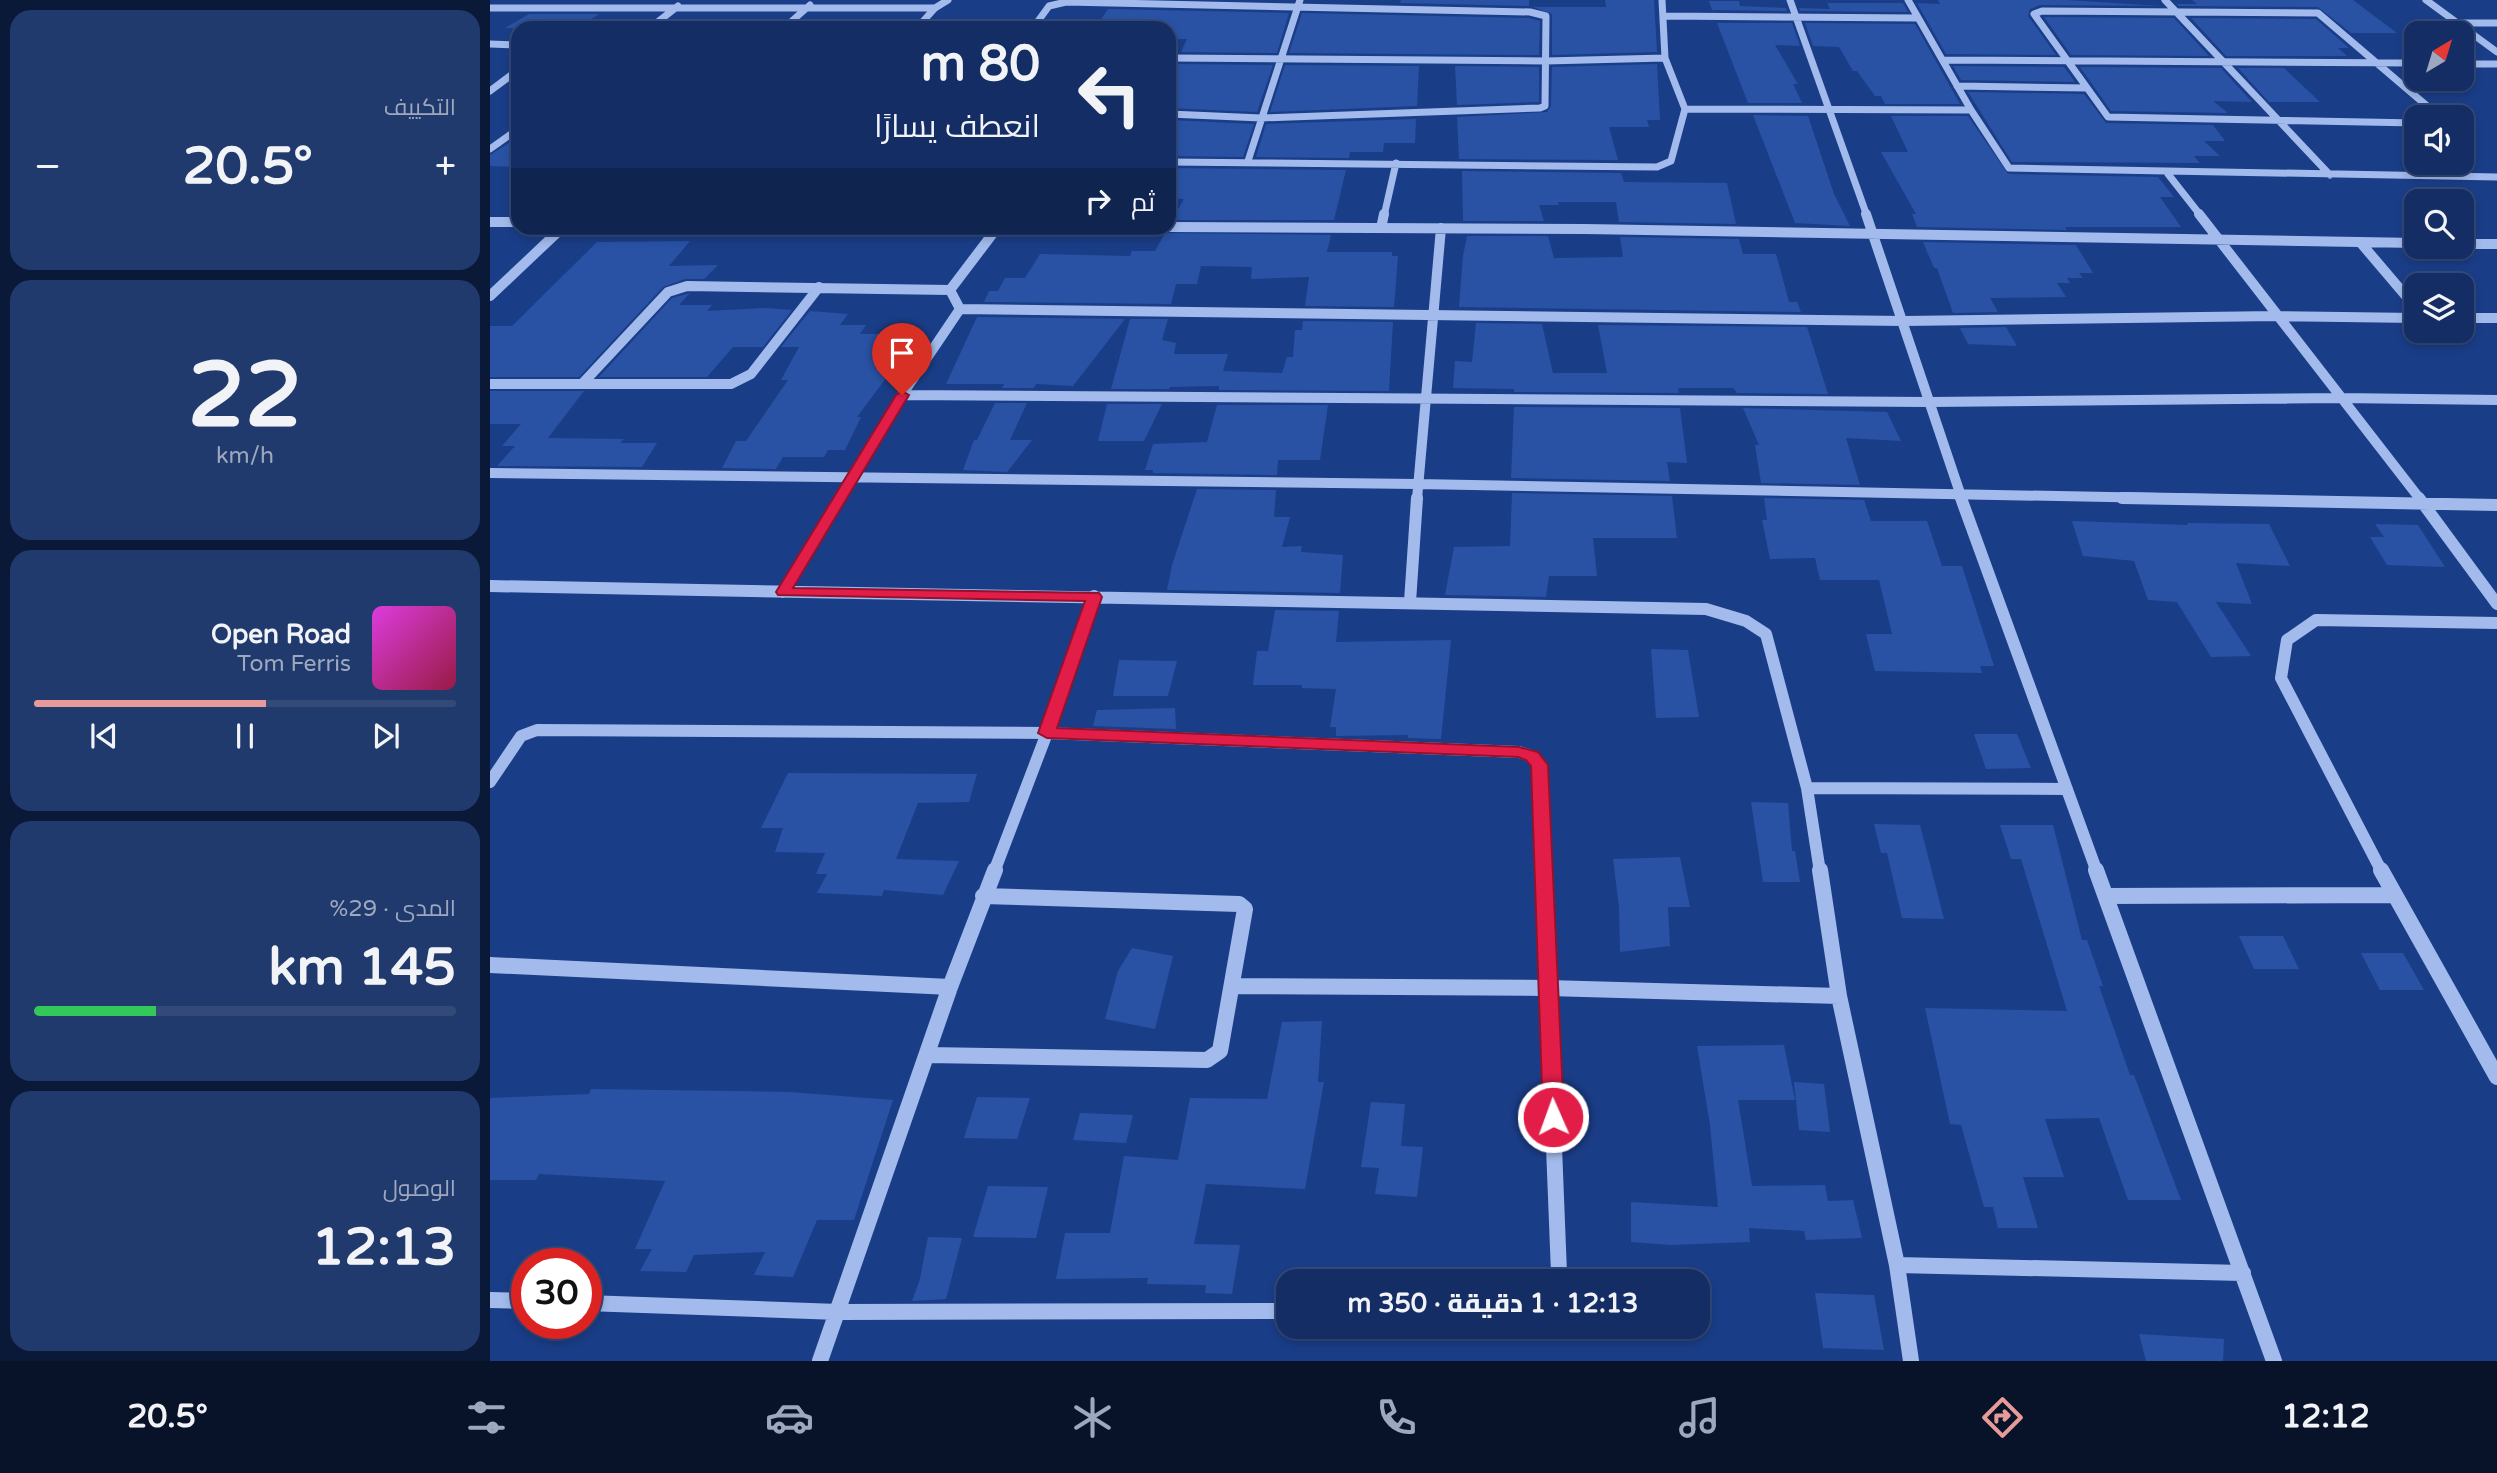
<!DOCTYPE html>
<html lang="ar">
<meta charset="utf-8">
<style>
body{margin:0;font-family:"Varela Round",Cairo,sans-serif;background:#213a6e;color:#f1f3f6;direction:rtl;height:100vh;display:flex;flex-direction:column;font-size:26px;white-space:nowrap}
*{box-sizing:border-box;margin:0}
p{font-size:23px;color:#9da8bf}
.icon{flex:none;width:38px;height:38px;fill:none;stroke:currentColor;stroke-width:2;stroke-linecap:round;stroke-linejoin:round}
.map{position:relative;flex:1;overflow:hidden;direction:ltr}
.sheet{display:flex;flex-direction:column;gap:10px;padding:10px;background:#0b1938;width:490px}
.sheet>*{flex:none}
.hud{position:absolute;left:21px;top:21px;width:665px;height:214px;border-radius:21px;box-shadow:0 4px 10px #0003,0 0 0 2px #334a79;direction:rtl;background:#142e65;color:#f1f3f6;overflow:hidden}
.needle{width:46px;rotate:38deg}
.buttons{position:absolute;left:1914px;top:21px;display:grid;gap:14px}
.buttons a{display:grid;place-items:center;width:70px;height:70px;border-radius:14px;background:#142e65;box-shadow:0 4px 10px #0003,0 0 0 2px #334a79;font-size:35px}
.speed{position:absolute;left:21px;top:1248px;display:flex;gap:14px;font-size:35px;font-weight:700;text-align:center}
.speed>*{display:grid;place-content:center;width:91px;height:91px;border-radius:50%;background:#142e65;box-shadow:0 4px 10px #0003,0 0 0 2px #334a79;line-height:1}
.speed .limit{border:10px solid #d22;background:#fff;color:#111}
.pin{position:absolute;display:grid;place-items:center;width:60px;height:60px;color:#fff;margin:-72px -30px;border-radius:50% 50% 50% 0;rotate:-45deg;box-shadow:0 0 7px #0007}
.pin .icon{rotate:45deg}
.me{position:absolute;width:77px;margin:-38px;rotate:358deg;stroke-linejoin:round;filter:drop-shadow(0 0 5px #0008)}
.turn{display:flex;align-items:center;gap:24px;height:147px;padding:0 21px;font-size:32px}
.turn .icon{width:91px;height:91px;stroke-width:2.5}
.turn b{display:block;font-size:49px;line-height:60px}
.then{display:flex;align-items:center;height:66px;padding:0 21px;background:#0003;gap:14px;font-size:26px}
.big{font-size:52px;font-weight:800;line-height:1.1}
.sheet .tile{flex:1;display:flex;flex-direction:column;justify-content:center;gap:10px;min-width:0;padding:0 24px;border-radius:21px;background:#213a6e}
.sheet .dial{align-items:center;gap:0}
.dial b{font-size:91px;line-height:1}
.song{display:flex;align-items:center;gap:21px}
.cover{width:84px;height:84px;border-radius:10px;background:linear-gradient(135deg,hsl(300 70% 55%),hsl(340 70% 35%))}
.played{height:7px;border-radius:4px;background:linear-gradient(90deg,#e69b98 55%,#334a79 55%)}
.keys{display:flex;justify-content:space-around;direction:ltr}
.heat{display:flex;justify-content:space-between;align-items:center;font-size:38px;direction:ltr}
.charge{height:10px;border-radius:5px;background:linear-gradient(90deg,#34c759 29%,#334a79 0)}
.trip{position:absolute;left:786px;top:1269px;width:434px;height:70px;border-radius:21px;background:#142e65;box-shadow:0 4px 10px #0003,0 0 0 2px #334a79;font-weight:800;line-height:70px;text-align:center;direction:rtl}
.tab-bar{display:flex;height:112px;justify-content:space-around;align-items:center;background:#081228;color:#9da8bf}
.tab-bar .icon{width:49px;height:49px}
.tab-bar .active{color:#e69b98}
.tab-bar b{font-size:32px;color:#f1f3f6}
main{display:flex;flex:1;min-height:0}
.map>svg:first-child{display:block}
.building{fill:#2952a5}
.lines{fill:none;stroke-linecap:round;stroke-linejoin:round}
.minor-far3{stroke:#a2bbec;stroke-width:7}
.minor-far2{stroke:#a2bbec;stroke-width:10}
.minor-far1{stroke:#a2bbec;stroke-width:12}
.minor{stroke:#a2bbec;stroke-width:16}
.route{fill:#e11d48;stroke:#92132f;stroke-width:2}
</style>
<main>
<div class="map">
<svg width="2007" height="1361" viewBox="0 0 2007 1361">
<rect width="100%" height="100%" fill="#1a3d87"/>
<path class="building" d="M911,0H1039V6L910,3Z
M1115,0H1164L1167,52L1062,55V14L1043,7H1116Z
M1448,0H1576L1672,6L1550,5L1540,9L1538,16L1566,55L1456,54L1427,3L1450,4Z
M1702,0H1863L1907,33H1861L1828,7L1689,6L1687,4H1707Z
M1219,1H1249L1250,6L1296,8L1297,11L1222,10Z
M1337,3H1413L1418,12L1310,11L1309,8L1340,9Z
M618,9L799,13L787,53L691,52L697,39H679L684,28H605Z
M812,13L1039,18L1050,21L1049,55L799,53Z
M39,14H109L88,28H15Z
M1554,17L1684,18L1719,56L1581,55Z
M1701,18L1826,19L1859,48H1848L1857,56H1736Z
M1227,23H1302L1310,46L1285,45L1308,84H1303L1312,103H1258Z
M1315,23L1425,24L1470,104H1395L1391,96H1385L1367,71H1363L1349,47L1323,46Z
M686,64L783,65L767,112L679,108Z
M1167,64L1170,120H1157L1159,127H1119L1128,160L969,159L967,117L1057,112L1061,106L1062,67Z
M795,65L929,66L927,106L780,112Z
M965,66L1049,67V102L967,105Z
M1463,66L1574,67L1585,82L1471,80Z
M1590,67L1731,68L1762,102L1723,101L1738,113L1621,111Z
M1748,68H1794L1830,102H1779Z
M1478,92L1594,94L1616,123L1723,125L1735,141H1714L1730,156H1704L1710,163L1522,162Z
M1263,115L1318,116L1344,194L1360,226L1305,223Z
M1401,116H1478L1518,174L1668,177L1684,197H1670L1691,227H1575L1577,230L1427,227L1422,214H1426L1391,152H1418Z
M926,119L925,143H894L893,152H860L859,158L766,157L776,124Z
M679,120L764,124L753,157L679,156Z
M28,137V167L0,166V155Z
M679,168L856,170L844,220H682L694,199L679,198Z
M972,171L1131,173L1134,182L1237,183L1246,224L1129,222L1126,202H1068L1069,205H1049L1054,221H973Z
M675,233L841,235L837,252H902V256H908L904,307L815,306L819,277L761,279L762,267L711,266L707,284H686L681,304L494,302L499,291H508L515,278H535L550,254L640,256L642,251H665Z
M977,236H1058L1064,258L1133,257L1130,237L1249,239L1253,254H1286L1299,302H1307L1311,312L969,307L973,256Z
M200,241L179,266L228,265L214,279H195L173,287L89,377H0V326H22L107,242Z
M1433,242L1586,245L1603,273H1589L1593,278H1577L1580,283H1567L1576,297L1500,298L1508,312L1463,313L1447,268H1444Z
M200,293L189,305H222L217,311L275,308L302,310L273,347H243L217,377H109L182,298Z
M320,311L358,314L350,325H376L370,334H412L410,338H426L367,417H371L355,450H338L334,457H293L286,469L232,468L246,441H256L298,380H291L309,347H291Z
M487,317L635,319L583,386L546,384L544,388H512L514,384H456Z
M640,319H678L672,340L686,343L684,354H738L733,371L792,373L797,357H803L805,330H812L813,321L903,322L899,391L729,390V386L680,387L679,389H621Z
M986,323L1052,324L1063,373H1117L1108,325L1317,327L1338,394L1247,393L1243,388H1188L1189,393L1024,392V389L963,388L965,361L982,362Z
M1516,327L1527,346L1478,344L1470,328Z
M0,391H94L58,438L134,439L130,443H167L152,467L7,466L25,446H12L31,424H0Z
M505,403H537L520,440H542L517,472L473,470L484,440H487Z
M617,404H672L654,441H608Z
M727,405H838L830,460H788L787,475L663,473V470H655L663,444L717,442Z
M1024,407L1190,408L1197,463L1177,462L1180,481L1021,478Z
M1253,408L1397,412L1411,441L1356,438L1370,485L1271,483L1265,445H1269Z
M707,489L786,490L784,517H800L792,547L812,546L811,552L853,555L850,593L677,590L682,565Z
M1022,493L1182,496L1187,538H1103L1107,576H1059L1056,597L955,595L964,547L1020,546Z
M1274,498L1374,500L1381,521H1437L1452,566H1472L1504,666H1490L1492,673L1385,671L1376,634H1402L1389,580H1330L1325,558L1280,559L1272,520H1277Z
M1582,521L1698,525L1697,523L1779,524L1800,566L1746,563L1762,604L1726,602L1761,656L1721,657L1687,602L1658,600L1644,561L1593,556Z
M1885,524L1928,525L1955,567L1897,565L1880,537H1894Z
M785,610L849,611L846,642L961,640L951,739L918,738V735L846,736V727H840L846,689L812,688V685H763L767,651H778Z
M1161,649L1198,650L1209,717L1166,718Z
M629,660L687,661L678,696H623Z
M685,708L686,729L603,726L607,710Z
M1484,734H1527L1541,768L1496,769Z
M298,773L487,774L479,802L428,803L406,859L469,861L453,895L394,890L392,896L327,893L337,874H326L335,853L285,852L293,828H271Z
M1261,802L1298,803L1302,851H1305L1310,882H1273Z
M1384,824L1430,825L1454,919L1412,918L1397,853H1391Z
M1510,825H1563L1592,940H1597L1613,986H1609L1640,1075H1644L1691,1200H1638L1609,1118L1555,1119L1574,1177H1533L1548,1228H1508L1503,1207H1494L1471,1125L1460,1124L1435,1008L1577,1011L1531,859H1521Z
M1190,857L1200,907H1178L1180,946L1130,952L1129,907L1123,859Z
M1749,936H1793L1809,969H1764Z
M642,948L683,956L665,1029L615,1019L628,971Z
M1871,953H1913L1934,990H1890Z
M832,1021L828,1082H834L815,1189L716,1184L704,1244L750,1245L742,1294L715,1293L716,1285L657,1284L658,1278L566,1279L575,1233H620L634,1156L688,1160L700,1098L777,1099L792,1022Z
M1294,1045L1305,1100H1248L1262,1186L1335,1185L1338,1201L1363,1200L1372,1238L1316,1240L1314,1231L1259,1228L1260,1242L1181,1245L1141,1242V1202L1228,1207L1220,1125L1207,1046Z
M1304,1082L1334,1084L1340,1132L1309,1130Z
M101,1089L299,1092L403,1100L364,1220H327L303,1277L264,1275L275,1252L204,1255L196,1272L150,1271L162,1249H145L175,1181L49,1174L46,1180H0V1098L99,1094Z
M487,1097L540,1098L527,1139L474,1138Z
M881,1102L915,1104L911,1146L933,1147L927,1197L885,1194L889,1168L871,1167Z
M590,1113L643,1115L636,1143L583,1140Z
M498,1186L558,1187L546,1238L483,1237Z
M438,1237L472,1238L456,1299L422,1301L430,1279Z
M1325,1293L1384,1295L1394,1350L1333,1348Z
M1649,1334L1734,1339L1733,1361H1656Z"/>
<g class="lines">
<path class="minor-far3" d="M1300,0L1377,216
M1418,0L1481,110L1519,168L2007,177
M1675,0L1840,175
M1936,0L2007,52
M0,8H445
M1173,16L1427,18
M1967,23H2007
M160,28L188,6
M294,28L320,5
M427,28L445,8L458,0
M543,28L559,6L576,2L1040,12L1056,16L1055,106L1050,108L771,118L679,114
M0,44L28,45
M679,58L1056,61L1175,58
M1453,60L1927,63
M1972,64H2007
M1467,86L1597,88
M0,91L28,70
M1195,109L1481,110
M1927,123L1618,117L1544,14L1552,11L1828,13L1950,117
M0,149L28,129
M758,161L810,0
M679,162L1167,167L1181,161L1195,109L1175,58L1172,0
M1678,174L1711,216
M894,216L906,163"/>
<path class="minor-far2" d="M1376,214L1472,499
M1709,214L1930,499
M0,222H28
M679,227L1095,229L1927,243
M891,228L894,214
M1870,242L1927,309
M1972,244H2007
M0,296L72,228
M470,309L1414,321L1787,316L1927,318
M1972,318H2007
M0,384H241L261,374L329,287
M92,384L178,292L197,286L460,290
M412,395L1439,402L1851,398L2007,400
M0,473L927,484L1722,499
M349,499L412,395L470,309L460,290L507,228
M927,499L951,228"/>
<path class="minor-far1" d="M1471,498L1607,872
M1632,498L2007,505
M1929,498L2007,604
M0,586L1216,609L1256,621L1276,634L1317,788L1330,872
M293,592L350,498
M920,602L927,498
M0,782L31,736L47,730L557,733L1029,752L1042,756L1049,765L1053,872
M1317,788L1577,789
M504,872L557,733L604,596
M1892,872L1791,678L1797,640L1826,620L2007,623"/>
<path class="minor" d="M1053,870L1069,1273L1064,1281
M1330,870L1349,996L1407,1265L1421,1361
M1606,870L1784,1361
M1891,870L2007,1077
M1616,896L1904,895
M0,965L460,987
M743,986L1058,988L1349,996
M438,1055L717,1060L730,1051L755,909L749,904L493,896
M1407,1265L1753,1273
M0,1300L37,1301
M96,1303L348,1312L798,1311
M330,1361L460,987L505,870"/>
</g>
<path class="route" d="M412,391L419,395L303,588L609,593L612,597L567,728L1029,747L1048,752L1058,765L1074,1117L1071,1123L1063,1126L1056,1123L1053,1117L1041,766L1036,760L1028,757L557,738L548,733L595,601L288,595L286,592L406,395Z"/>
</svg>
<div class="buttons">
<a><svg class="needle" viewBox="-14 -14 28 28"><path d="M0-13l5 13h-10z" fill="#e53935"/><path d="M0 13l5-13h-10z" fill="#9da8bf"/></svg></a>
<a><svg class="icon" aria-label="sound" viewBox="0 0 24 24"><path d="M4 9h4l5-4v14l-5-4H4zM17 9q2 3 0 6"/></svg></a>
<a><svg class="icon" aria-label="search" viewBox="0 0 24 24"><circle cx="10" cy="10" r="6"/><path d="M15 15l6 6"/></svg></a>
<a><svg class="icon" aria-label="layers" viewBox="0 0 24 24"><path d="M12 4l9 5-9 5-9-5zM3 14l9 5 9-5"/></svg></a>
</div>
<div class="speed"><div class="limit">30</div></div>
<div class="pin" style="left:412px;top:395px;background:#d93025"><svg class="icon" aria-label="arrive" viewBox="0 0 24 24"><path d="M6 21V4h12l-3 4 3 4H6"/></svg></div>
<svg class="me" style="left:1063px;top:1117px" viewBox="-20 -20 40 40"><circle r="17" fill="#e11d48" stroke="#fff" stroke-width="3"/><path d="M0-11L8 9 0 5-8 9z" fill="#fff"/></svg>
<div class="trip">12:13 · 1 دقيقة · 350 m</div>
<div class="hud">
<div class="turn"><svg class="icon" aria-label="left" viewBox="0 0 24 24"><path d="M17 20v-9H6M10 6l-5 5 5 5"/></svg><div><b>80 m</b>انعطف يسارًا</div></div>
<div class="then">ثم<svg class="icon" aria-label="right" viewBox="0 0 24 24"><path d="M7 20v-9h11M14 6l5 5-5 5"/></svg></div>
</div>
</div>
<section class="sheet">
<div class="tile"><p>التكييف</p>
<div class="heat"><a>−</a><b class="big">20.5°</b><a>+</a></div>
</div>
<div class="tile dial"><b>22</b><p>km/h</p></div>
<div class="tile">
<div class="song"><i class="cover"></i><div><b>Open Road</b><p>Tom Ferris</p></div></div>
<div class="played"></div>
<div class="keys"><svg class="icon" aria-label="previous" viewBox="0 0 24 24"><path d="M18 5L8 12l10 7zM5 5v14"/></svg><svg class="icon" aria-label="pause" viewBox="0 0 24 24"><path d="M8 5v14M16 5v14"/></svg><svg class="icon" aria-label="next" viewBox="0 0 24 24"><path d="M6 5l10 7-10 7zM19 5v14"/></svg></div>
</div>
<div class="tile"><p>المدى · 29%</p><b class="big">145 km</b><div class="charge"></div></div>
<div class="tile"><p>الوصول</p><b class="big">12:13</b></div>
</section>
</main>
<nav class="tab-bar">
<b>12:12</b>
<svg class="icon active" aria-label="directions" viewBox="0 0 24 24"><path d="M12 3l9 9-9 9-9-9zM9 14v-3h6M13 9l2 2-2 2"/></svg>
<svg class="icon" aria-label="music" viewBox="0 0 24 24"><path d="M9 18V5l10-2v13"/><circle cx="6" cy="18" r="3"/><circle cx="16" cy="16" r="3"/></svg>
<svg class="icon" aria-label="phone" viewBox="0 0 24 24"><path d="M5 4h4l2 5-3 2q2 4 5 5l2-3 5 2v4C11 20 4 13 5 4z"/></svg>
<svg class="icon" aria-label="climate" viewBox="0 0 24 24"><path d="M12 3v18M4 7l16 10M4 17L20 7"/></svg>
<svg class="icon" aria-label="car" viewBox="0 0 24 24"><path d="M5 17H2v-5l4-1 3-4h7l3 4 3 1v5h-3M9 17h6M6 11h13"/><circle cx="7" cy="17" r="2"/><circle cx="17" cy="17" r="2"/></svg>
<svg class="icon" aria-label="filters" viewBox="0 0 24 24"><path d="M4 7h16M4 17h16"/><circle cx="9" cy="7" r="2"/><circle cx="15" cy="17" r="2"/></svg>
<b>20.5°</b>
</nav>
